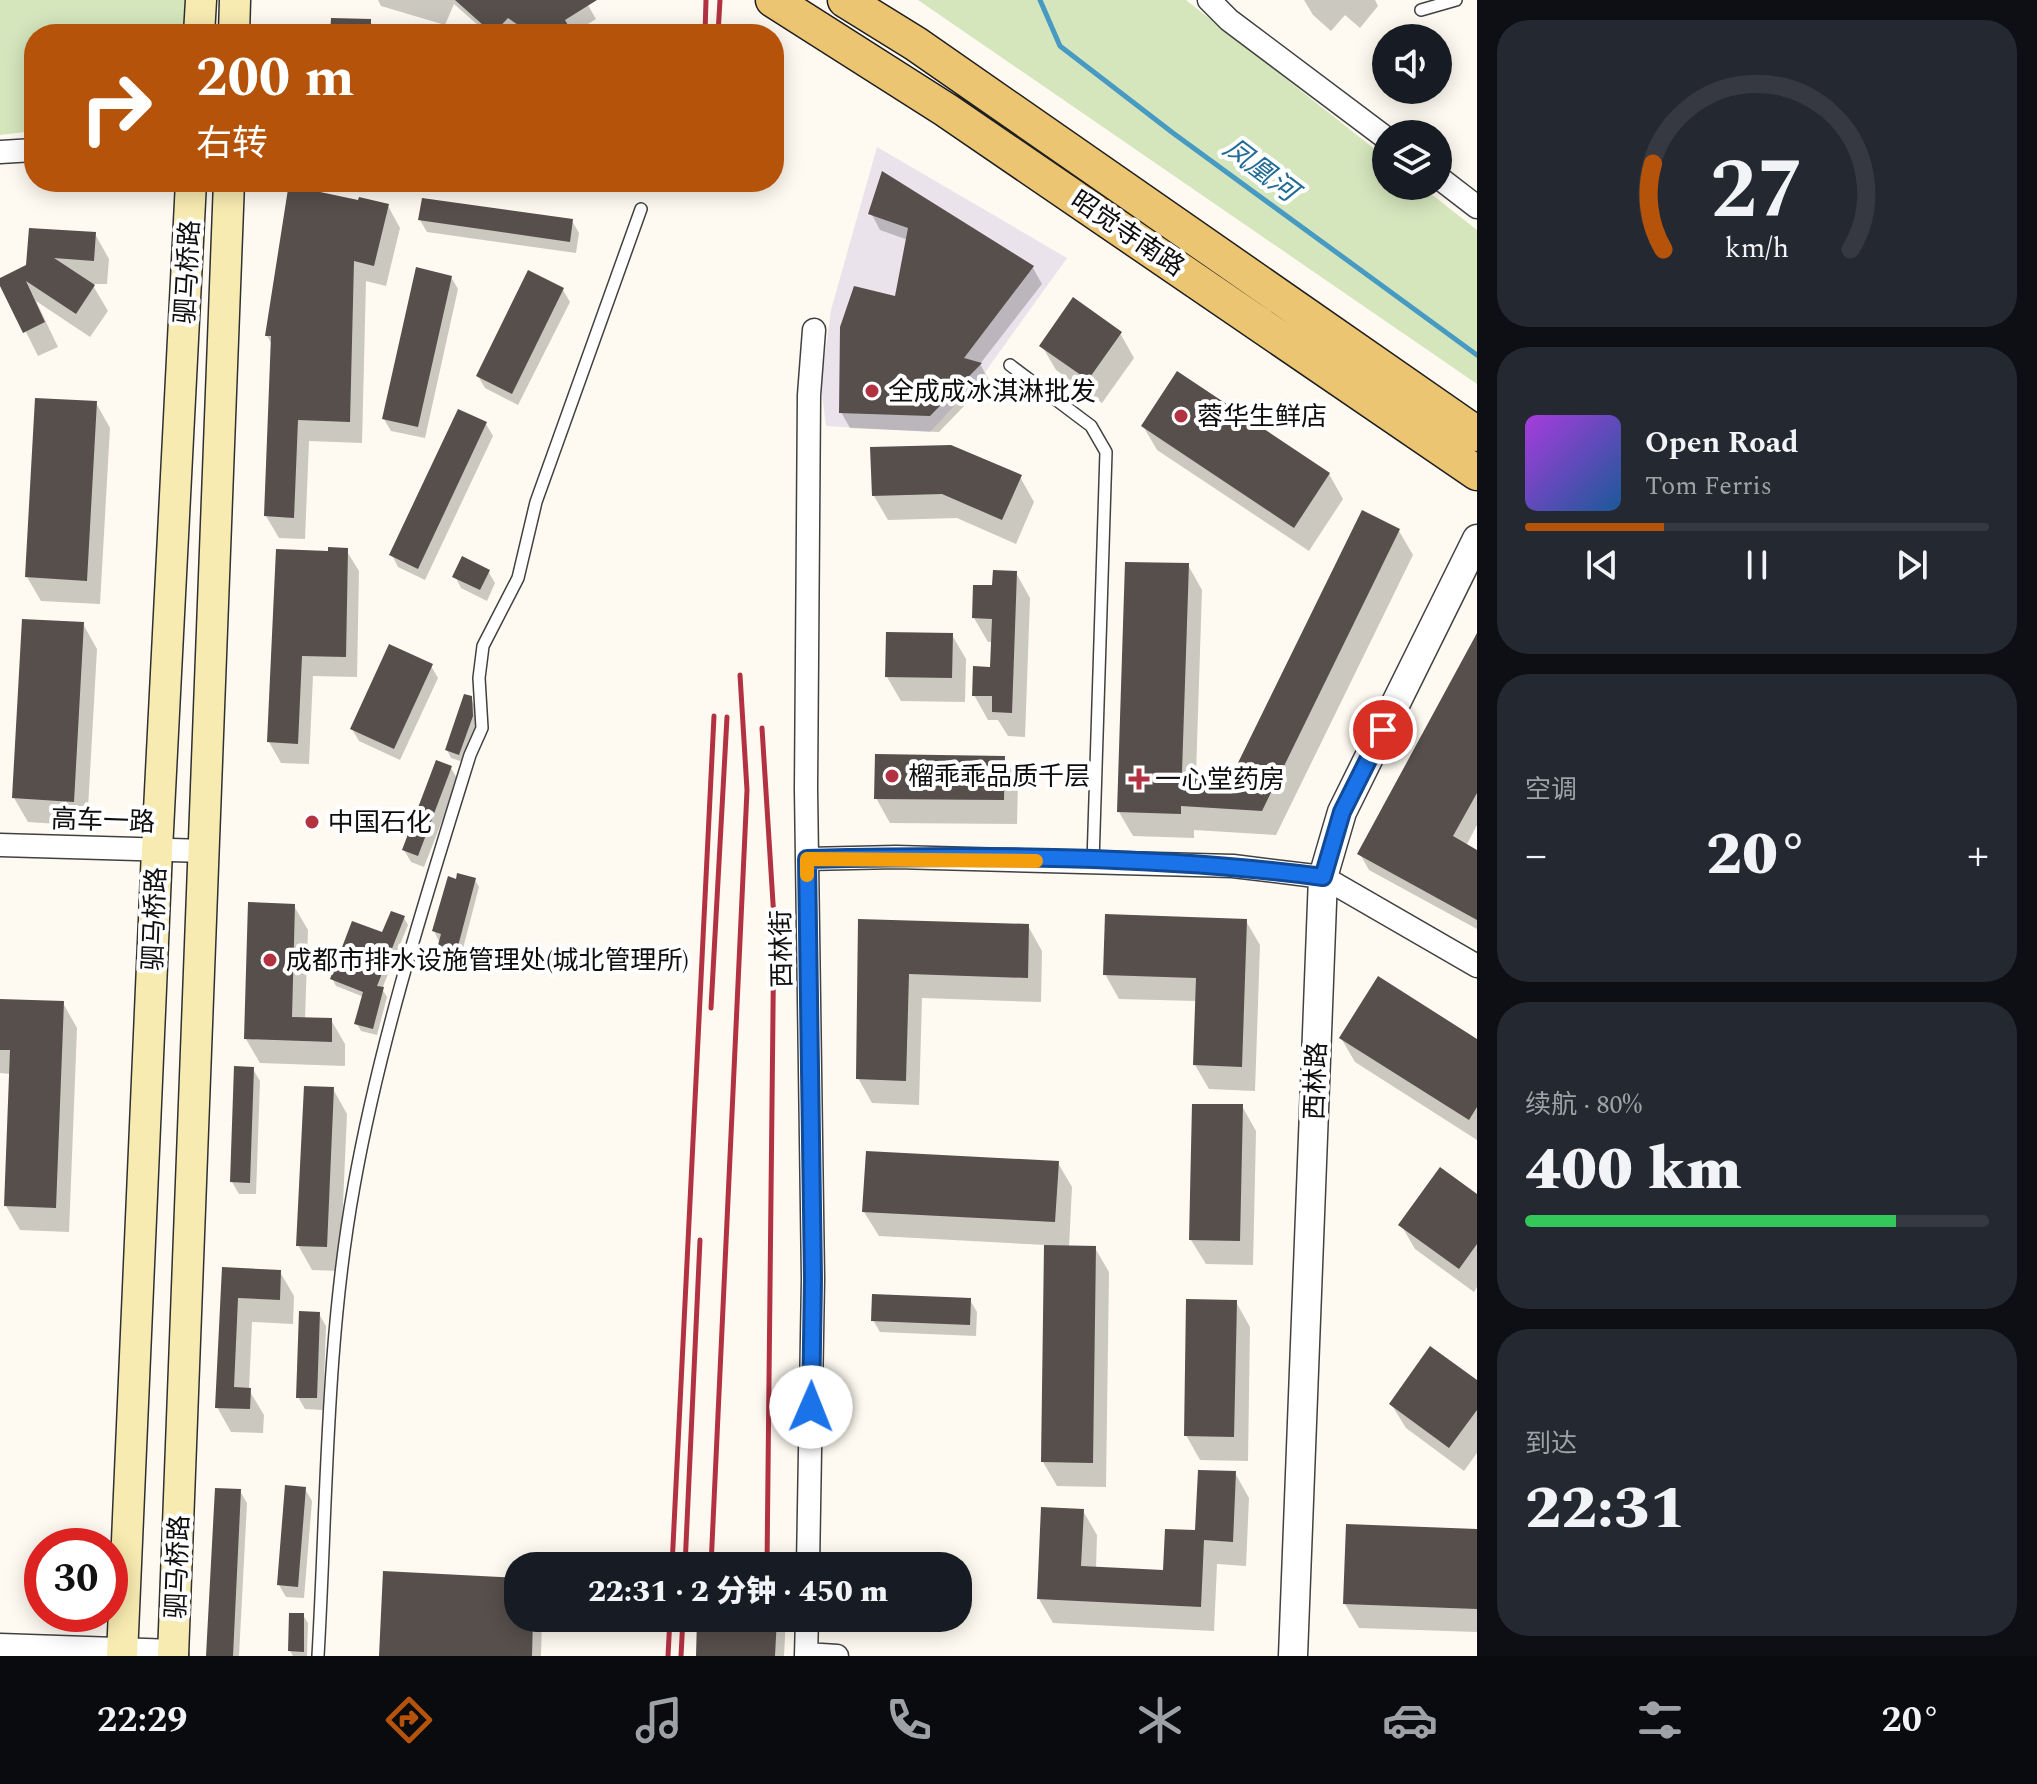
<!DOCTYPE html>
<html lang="zh">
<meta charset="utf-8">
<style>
body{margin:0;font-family:Spectral,"Noto Sans SC",serif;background:#242831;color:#f1f3f6;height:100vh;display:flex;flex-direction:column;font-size:30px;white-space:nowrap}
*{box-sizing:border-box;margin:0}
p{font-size:26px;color:#9ea1a6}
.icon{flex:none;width:44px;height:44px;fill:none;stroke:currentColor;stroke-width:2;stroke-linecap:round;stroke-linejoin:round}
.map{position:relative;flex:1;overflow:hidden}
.sheet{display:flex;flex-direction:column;gap:20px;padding:20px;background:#0d0f14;width:560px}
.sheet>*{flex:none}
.hud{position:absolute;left:24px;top:24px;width:760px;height:168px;border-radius:32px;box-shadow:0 4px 20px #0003;background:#b45309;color:#fff;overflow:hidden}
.buttons{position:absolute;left:1372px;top:24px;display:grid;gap:16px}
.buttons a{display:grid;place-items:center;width:80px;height:80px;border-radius:50%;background:#171b24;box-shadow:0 4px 20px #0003;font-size:40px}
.speed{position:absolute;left:24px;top:1528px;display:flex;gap:16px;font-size:40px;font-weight:700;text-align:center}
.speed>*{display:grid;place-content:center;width:104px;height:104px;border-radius:50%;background:#171b24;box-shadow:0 4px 20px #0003;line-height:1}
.speed .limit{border:12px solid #d22;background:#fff;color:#111}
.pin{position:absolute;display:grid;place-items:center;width:68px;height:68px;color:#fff;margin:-34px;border:4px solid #fff;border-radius:50%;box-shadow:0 2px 8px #0007}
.me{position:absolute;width:88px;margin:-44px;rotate:1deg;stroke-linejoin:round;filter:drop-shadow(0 0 6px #0008)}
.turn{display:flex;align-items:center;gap:28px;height:168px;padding:0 40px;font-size:36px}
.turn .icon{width:104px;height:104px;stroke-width:2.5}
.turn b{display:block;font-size:56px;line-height:68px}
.big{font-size:60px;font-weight:800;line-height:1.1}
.sheet .card{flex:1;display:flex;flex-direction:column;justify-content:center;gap:12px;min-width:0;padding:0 28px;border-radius:32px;background:#242831}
.sheet .dial{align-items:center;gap:0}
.dial svg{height:208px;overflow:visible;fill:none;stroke:#363941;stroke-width:7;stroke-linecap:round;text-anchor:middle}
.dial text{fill:#f1f3f6;stroke:none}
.song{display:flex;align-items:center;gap:24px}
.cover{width:96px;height:96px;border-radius:12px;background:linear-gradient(135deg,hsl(280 70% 55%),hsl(210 70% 35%))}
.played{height:8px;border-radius:4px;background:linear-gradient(90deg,#b45309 30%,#363941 30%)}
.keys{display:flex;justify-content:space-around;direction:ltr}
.heat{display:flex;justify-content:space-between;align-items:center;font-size:44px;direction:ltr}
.charge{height:12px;border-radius:6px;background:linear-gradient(90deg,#34c759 80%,#363941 0)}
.trip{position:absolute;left:504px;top:1552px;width:468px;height:80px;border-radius:32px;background:#171b24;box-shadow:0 4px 20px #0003;font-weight:800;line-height:80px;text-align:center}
.menu{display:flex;height:128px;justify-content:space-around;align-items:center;background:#090b0e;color:#9ea1a6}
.menu .icon{width:56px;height:56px}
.menu .selected{color:#b45309}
.menu b{font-size:36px;color:#f1f3f6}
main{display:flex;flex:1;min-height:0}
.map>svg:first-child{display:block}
.industrial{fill:#eae3ec}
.green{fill:#d5e6bd}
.shadow{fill:#0003}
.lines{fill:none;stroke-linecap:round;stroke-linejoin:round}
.stream{stroke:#479ac2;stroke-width:5}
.building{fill:#564f4b}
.service-casing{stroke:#414141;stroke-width:14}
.minor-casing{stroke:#414141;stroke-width:25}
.tertiary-casing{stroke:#414141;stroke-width:31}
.secondary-casing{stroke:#303030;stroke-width:33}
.primary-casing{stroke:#1f1f1f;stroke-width:37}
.service{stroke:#fff;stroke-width:11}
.minor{stroke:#fff;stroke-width:22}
.tertiary{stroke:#fff;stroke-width:28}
.secondary{stroke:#f8ebb1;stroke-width:30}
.primary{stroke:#ecc572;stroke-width:34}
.rail{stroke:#b23242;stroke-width:5}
.route-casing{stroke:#114b97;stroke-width:20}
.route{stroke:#1a73e8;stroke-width:14}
.slow{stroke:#f59e0b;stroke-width:14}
.poi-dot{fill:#b23242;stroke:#fff;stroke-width:3}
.labels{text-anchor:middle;stroke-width:8;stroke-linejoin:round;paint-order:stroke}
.street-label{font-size:26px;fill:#0e0e0e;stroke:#fff}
.poi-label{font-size:26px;fill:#0e0e0e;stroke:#fff;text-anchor:start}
.water-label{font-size:28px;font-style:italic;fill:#226c95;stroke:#fff}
</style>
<main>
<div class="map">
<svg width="1477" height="1656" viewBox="0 0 1477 1656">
<rect width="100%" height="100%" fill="#fefaf1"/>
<path class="industrial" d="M877,147L1067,258L983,375L930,432L826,426L821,386L831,310Z"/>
<path class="green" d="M0,0H189L187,34H34V131L0,135Z
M918,0H1186L1386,158V186H1421L1477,230V384Z"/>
<path class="shadow" d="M378,0H585L596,19L572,34H530L525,27L524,34L517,30L513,34H488L454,4L445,25L381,6Z
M1304,0H1375L1378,6L1360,28L1345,15L1331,31L1313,15Z
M370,21L377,34H332Z
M290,191L388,206L400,228L386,286L366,281L362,443L309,441L305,539L279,538L266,516L273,346L267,336Z
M871,213L1033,268L1042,284L980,364L989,380L939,432L850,428L841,412L896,299L908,240L880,230Z
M420,220L572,221L579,233L576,253L427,232Z
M95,234L109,259L107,284H92L108,311L90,337L36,301L58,347L38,356L0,280Z
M451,277L458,289L425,438L391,431L384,419Z
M563,290L570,302L518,405L485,388L478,376Z
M1120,333L1134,358L1102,403L1056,370L1042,346Z
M96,403L110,428L100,604L41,601L27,577Z
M486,424L493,436L425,580L398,567L392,555Z
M1143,426L1329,474L1343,499L1309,551L1157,450Z
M1020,477L1034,502L1016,544L957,518L888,520L874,496Z
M1399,531L1413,555L1276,835L1194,830V838L1133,836L1119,812L1188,565L1202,590L1196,775L1233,778Z
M346,550L359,571L357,677L313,676L309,764L281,763L269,742L330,554Z
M488,571L495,583L487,601L461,588L455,576Z
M1016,573L1030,598L1025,737L1008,736L998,720H988L974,695L992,669L993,642H988L974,618L994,587Z
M83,624L97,649L87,826L28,822L14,798Z
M952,635L966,659L965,702L901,701L887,677Z
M1477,638V825L1466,846L1477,852V929L1369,870L1360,854Z
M431,666L438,678L400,760L359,741L352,729Z
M470,698L475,706L476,724L463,762L451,758L447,750Z
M1004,758L1018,782L1017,824L890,823L876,798Z
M451,768L458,780L424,867L411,862L404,850Z
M475,880L479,887L461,956L444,952L434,931Z
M294,906L308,930L305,1019L331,1020L345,1044V1066L260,1063L246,1039Z
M404,918L408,925L382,989L387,997L377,1035L361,1031L357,1024L364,997L336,986L332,978Z
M860,921L1028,926L1042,951L1041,1002L922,998L919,1105L872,1103L858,1078Z
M1246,921L1260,945L1255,1091L1209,1089L1195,1065L1197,1001L1119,999L1105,974Z
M0,1001L63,1003L77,1028L69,1232L20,1230L6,1206L11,1074L0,1073Z
M1341,1038L1477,1041V1140L1355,1062Z
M253,1069L260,1081L256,1194H239L232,1182Z
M333,1089L347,1114L340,1271L312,1270L298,1245Z
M1242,1106L1256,1131L1253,1265L1206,1264L1191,1240Z
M1058,1163L1072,1187L1069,1247L1095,1248L1109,1272L1106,1487L1057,1486L1043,1462L1046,1245L879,1236L864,1212Z
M1477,1197V1287L1474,1292L1415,1249L1401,1225Z
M224,1269L280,1272L294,1296L293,1324L252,1322L249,1390L264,1415L263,1433L231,1432L217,1407Z
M970,1300L977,1312L976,1336L880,1332L873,1320Z
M1236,1302L1250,1327L1248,1461L1200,1460L1186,1435Z
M319,1314L326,1326L323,1410L305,1409L298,1397Z
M1477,1383V1453L1464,1471L1406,1428L1391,1404Z
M1235,1473L1249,1498L1246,1566L1217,1564L1214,1631L1053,1623L1039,1599L1083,1511L1097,1535L1096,1569L1165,1572Z
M305,1489L312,1501L304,1598L286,1597L279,1585Z
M240,1491L247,1503L239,1656H208Z
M1477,1531V1632L1359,1628L1345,1604Z
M518,1579V1618H542L541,1656H381Z
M303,1615L308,1623L307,1656H293L290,1651Z
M699,1618H786L784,1656H698Z"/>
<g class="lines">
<path class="stream" d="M1040,0L1060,46L1173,133L1477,355"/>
</g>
<path class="building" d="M455,0H597L565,20L573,34H531L508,18L493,34Z
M331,18L371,19V34H330Z
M882,171L1034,266L964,358L982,363L930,416L839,413L840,327L854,286L895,296L908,228L868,214Z
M288,189H306L358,200L359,197L389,204L374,266L354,261L350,422L298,420L294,518L264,516L271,336H265Z
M422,198L573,219L570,242L418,220Z
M29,228L96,232L94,261L54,258L95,285L76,314L26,281L45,322L23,333L0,286V278L26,265Z
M416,267L452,276L418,427L382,419Z
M528,270L564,288L512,394L476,376Z
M1073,297L1122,332L1088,380L1039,346Z
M1177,371L1330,473L1294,528L1141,426Z
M35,398L97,401L87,581L25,577Z
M458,409L487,422L418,569L389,555Z
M951,445L1022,475L1002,520L942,494L872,496L870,447Z
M1362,510L1400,529L1262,811L1181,806V814L1117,812L1125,562L1189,563L1182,772L1232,775Z
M328,547L348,548L346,657L302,656L298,744L267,742L276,549L328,551Z
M462,556L490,570L480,590L452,577Z
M993,570L1017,571L1012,713L992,712V696H972L973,666L990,667L992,619L972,618L973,585H992Z
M22,619L84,622L74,802L12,798Z
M886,632L953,633L952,678L885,677Z
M1477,633V793L1453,836L1477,850V920L1357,854Z
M389,644L433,664L394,749L350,729Z
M464,694L472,696L473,716L459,755L445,750Z
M875,754L1005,756L1004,800L874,799Z
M436,760L452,766L418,856L402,850Z
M457,873L476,878L457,950L438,945L441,934L432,931L448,876L456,879Z
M248,902L295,904L292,1017L332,1018V1042L244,1039Z
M391,911L405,916L377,986L384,987L373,1029L354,1024L363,992L330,979L352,921L382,932Z
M1105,914L1247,919L1242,1067L1193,1065L1196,978L1103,975Z
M858,919L1029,924L1028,978L909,974L906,1081L856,1079Z
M1378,976L1477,1039V1107L1469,1120L1339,1038Z
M0,999L64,1001L56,1208L4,1206L10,1050H0Z
M234,1066L254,1067L250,1183L230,1182Z
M304,1086L334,1087L327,1247L296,1246Z
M1192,1104H1243L1240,1241L1189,1240Z
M866,1151L1059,1161L1055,1222L862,1212Z
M1440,1167L1477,1194V1244L1459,1269L1398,1225Z
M1044,1245L1096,1246L1093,1463L1041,1462Z
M222,1267L281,1270L280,1300L238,1298L234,1387L251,1388L250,1409L215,1408Z
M872,1294L971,1298L970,1325L871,1321Z
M1186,1299L1237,1300L1234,1437L1184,1436Z
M299,1311L320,1312L317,1398H296Z
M1430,1346L1477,1380V1410L1449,1448L1389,1404Z
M1198,1470L1236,1471L1233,1542L1204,1540L1201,1607L1037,1599L1041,1507L1084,1509L1081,1566L1163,1570L1165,1529L1195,1530Z
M285,1485L306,1487L298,1587L277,1585Z
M215,1488L241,1489L233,1656H206Z
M1346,1524L1477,1529V1609L1343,1604Z
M383,1571L518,1578V1618H533L532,1656H379Z
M289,1613H304V1652L288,1651Z
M697,1618H777L775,1656H696Z"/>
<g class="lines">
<defs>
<path id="service" d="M1421,10L1456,0
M1010,365L1091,426L1106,452L1093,862
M318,1656C327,1500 326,1340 354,1186C380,1040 426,897 470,755L482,728L479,678L483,646L518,578L536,502L641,209"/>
<path id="minor" d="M1209,0L1229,20L1386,138
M0,152L34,150
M1438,177L1477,207
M0,845L205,851
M807,859L896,857L1233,866L1323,877L1477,966
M808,1566L813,1279L806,789L809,395L814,330
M806,1654L837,1656
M806,1656L807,1618"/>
<path id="tertiary" d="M0,1648L174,1654
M1293,1656L1323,877L1342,812L1477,539"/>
<path id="secondary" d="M199,34L201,0
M234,34L235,0
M122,1656L157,850L191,182
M173,1656L229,182"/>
<path id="primary" d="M773,0L946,110L1477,473
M845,0L916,44L1477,434"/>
</defs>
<use href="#service" class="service-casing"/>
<use href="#minor" class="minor-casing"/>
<use href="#tertiary" class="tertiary-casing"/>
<use href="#secondary" class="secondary-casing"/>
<use href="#primary" class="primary-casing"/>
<use href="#service" class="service"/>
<use href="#minor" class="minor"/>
<use href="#tertiary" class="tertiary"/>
<use href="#secondary" class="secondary"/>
<use href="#primary" class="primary"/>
<path class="rail" d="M705,34L706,0
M718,34L720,0
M762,728L774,919L767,1566
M711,1008L727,717
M672,1566L714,716
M685,1566L700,1240
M711,1566L747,790L740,675
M668,1656L670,1618
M681,1656L683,1618"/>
</g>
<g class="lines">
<defs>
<path id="route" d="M811,1407L813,1279L807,859C976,855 1156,855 1323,877L1342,812L1383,730"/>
</defs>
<use href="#route" class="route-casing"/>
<use href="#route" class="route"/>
<path class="slow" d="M807,875V859L1036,861"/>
</g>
<g class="poi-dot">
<circle cx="872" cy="391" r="8"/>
<circle cx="1181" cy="416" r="8"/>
<circle cx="892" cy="776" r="8"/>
<path d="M1135 767h8v8h8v8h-8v8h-8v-8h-8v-8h8z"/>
<circle cx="312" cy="822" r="8"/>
<circle cx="270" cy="960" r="8"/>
</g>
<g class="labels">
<g class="street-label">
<text transform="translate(1128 233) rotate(34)" y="9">昭觉寺南路</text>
<text transform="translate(187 272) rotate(-87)" y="9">驷马桥路</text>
<text transform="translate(103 820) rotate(2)" y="9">高车一路</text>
<text transform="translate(154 919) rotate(-88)" y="9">驷马桥路</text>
<text transform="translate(781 949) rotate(-91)" y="9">西林街</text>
<text transform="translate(1315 1081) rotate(-88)" y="9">西林路</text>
<text transform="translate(177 1567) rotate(-88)" y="9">驷马桥路</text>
</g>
<g class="poi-label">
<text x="888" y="400">全成成冰淇淋批发</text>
<text x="1197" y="425">蓉华生鲜店</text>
<text x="908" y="785">榴乖乖品质千层</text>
<text x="1155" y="788">一心堂药房</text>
<text x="328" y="831">中国石化</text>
<text x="286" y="969">成都市排水设施管理处(城北管理所)</text>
</g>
<g class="water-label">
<text transform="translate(1261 169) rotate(37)" y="10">凤凰河</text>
</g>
</g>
</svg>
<div class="buttons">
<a><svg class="icon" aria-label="sound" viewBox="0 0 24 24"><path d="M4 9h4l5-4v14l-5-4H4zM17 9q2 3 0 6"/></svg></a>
<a><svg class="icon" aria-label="layers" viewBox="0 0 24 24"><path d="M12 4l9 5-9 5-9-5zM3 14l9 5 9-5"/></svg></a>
</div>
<div class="speed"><div class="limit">30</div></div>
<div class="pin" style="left:1383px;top:730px;background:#d93025"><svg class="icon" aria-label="arrive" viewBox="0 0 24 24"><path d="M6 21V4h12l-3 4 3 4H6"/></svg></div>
<svg class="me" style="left:811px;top:1407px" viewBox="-20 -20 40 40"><circle r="19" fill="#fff"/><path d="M0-13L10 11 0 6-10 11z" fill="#1a73e8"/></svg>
<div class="trip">22:31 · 2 分钟 · 450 m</div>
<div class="hud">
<div class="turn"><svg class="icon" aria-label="right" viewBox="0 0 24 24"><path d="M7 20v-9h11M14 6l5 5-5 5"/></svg><div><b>200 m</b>右转</div></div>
</div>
</div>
<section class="sheet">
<div class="card dial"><svg viewBox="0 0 100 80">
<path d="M14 69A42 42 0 1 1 86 69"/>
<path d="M14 69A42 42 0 0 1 10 36" stroke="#b45309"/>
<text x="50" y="56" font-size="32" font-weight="700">27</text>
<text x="50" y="72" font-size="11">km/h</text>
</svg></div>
<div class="card">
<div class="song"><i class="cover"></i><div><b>Open Road</b><p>Tom Ferris</p></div></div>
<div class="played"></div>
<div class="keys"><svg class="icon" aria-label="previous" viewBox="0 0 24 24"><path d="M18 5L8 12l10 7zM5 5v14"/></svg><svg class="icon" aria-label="pause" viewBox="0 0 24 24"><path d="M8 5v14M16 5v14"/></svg><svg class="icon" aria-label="next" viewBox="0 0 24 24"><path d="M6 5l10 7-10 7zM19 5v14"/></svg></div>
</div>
<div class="card"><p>空调</p>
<div class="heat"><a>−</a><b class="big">20°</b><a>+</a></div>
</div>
<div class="card"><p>续航 · 80%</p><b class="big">400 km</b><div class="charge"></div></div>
<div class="card"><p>到达</p><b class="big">22:31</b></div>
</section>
</main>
<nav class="menu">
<b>22:29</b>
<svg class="icon selected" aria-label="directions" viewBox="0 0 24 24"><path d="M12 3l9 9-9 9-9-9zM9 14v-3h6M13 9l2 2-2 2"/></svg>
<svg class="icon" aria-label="music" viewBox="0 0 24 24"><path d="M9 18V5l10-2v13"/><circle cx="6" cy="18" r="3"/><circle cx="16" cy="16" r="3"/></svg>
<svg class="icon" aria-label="phone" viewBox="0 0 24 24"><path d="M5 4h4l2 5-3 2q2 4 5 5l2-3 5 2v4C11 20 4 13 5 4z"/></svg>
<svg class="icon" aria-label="climate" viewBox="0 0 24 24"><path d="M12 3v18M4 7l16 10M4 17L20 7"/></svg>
<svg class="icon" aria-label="car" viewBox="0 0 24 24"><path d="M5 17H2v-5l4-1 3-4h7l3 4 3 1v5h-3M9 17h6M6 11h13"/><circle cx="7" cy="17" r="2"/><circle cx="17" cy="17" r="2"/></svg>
<svg class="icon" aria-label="filters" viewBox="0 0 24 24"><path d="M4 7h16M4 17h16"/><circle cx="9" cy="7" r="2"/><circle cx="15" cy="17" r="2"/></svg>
<b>20°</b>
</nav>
